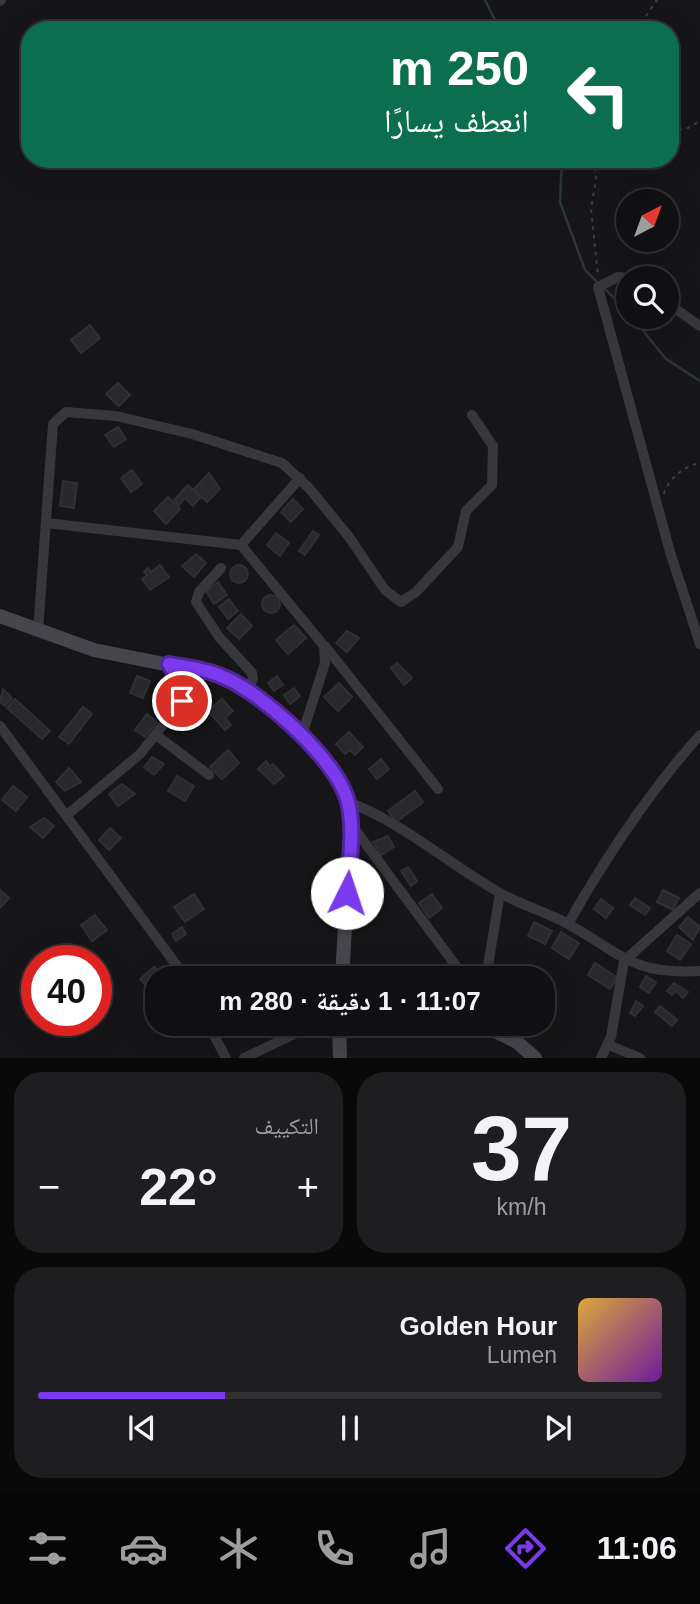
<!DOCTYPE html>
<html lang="ar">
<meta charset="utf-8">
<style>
body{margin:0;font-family:Helvetica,"Noto Naskh Arabic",sans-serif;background:#1e1e20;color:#f1f3f6;direction:rtl;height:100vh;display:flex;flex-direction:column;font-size:26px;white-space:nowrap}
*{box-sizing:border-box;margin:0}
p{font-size:23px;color:#9c9d9f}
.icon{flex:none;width:38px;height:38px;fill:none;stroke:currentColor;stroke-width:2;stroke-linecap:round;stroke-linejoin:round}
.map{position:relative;height:1058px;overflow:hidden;direction:ltr}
.details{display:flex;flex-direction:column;gap:14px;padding:14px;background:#09090a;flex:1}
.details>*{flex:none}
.top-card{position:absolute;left:21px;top:21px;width:658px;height:147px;border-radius:28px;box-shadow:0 7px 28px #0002,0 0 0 2px #303032;direction:rtl;background:#0b6e4f;color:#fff;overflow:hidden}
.needle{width:46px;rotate:41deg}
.tools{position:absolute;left:616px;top:189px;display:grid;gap:14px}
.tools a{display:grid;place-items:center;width:63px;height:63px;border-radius:50%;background:#101012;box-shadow:0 7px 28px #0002,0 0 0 2px #303032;font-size:35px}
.speed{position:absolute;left:21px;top:945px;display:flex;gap:14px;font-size:35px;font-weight:700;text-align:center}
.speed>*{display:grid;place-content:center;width:91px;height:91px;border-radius:50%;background:#101012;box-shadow:0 7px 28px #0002,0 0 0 2px #303032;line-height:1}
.speed .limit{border:10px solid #d22;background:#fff;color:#111}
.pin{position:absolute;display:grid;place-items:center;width:60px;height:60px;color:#fff;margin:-30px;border:4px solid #fff;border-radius:50%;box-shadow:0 2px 7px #0007}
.me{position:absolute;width:77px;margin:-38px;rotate:4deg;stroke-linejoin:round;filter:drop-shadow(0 0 5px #0008)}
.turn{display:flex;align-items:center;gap:24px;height:147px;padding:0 35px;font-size:32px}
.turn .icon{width:91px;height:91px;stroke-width:2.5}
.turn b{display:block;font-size:49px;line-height:60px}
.big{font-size:52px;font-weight:700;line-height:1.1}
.details .card{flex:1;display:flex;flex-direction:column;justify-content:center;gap:10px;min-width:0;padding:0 24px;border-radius:28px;background:#1e1e20}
.details .dial{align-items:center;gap:0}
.dial b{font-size:91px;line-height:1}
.song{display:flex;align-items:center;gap:21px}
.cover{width:84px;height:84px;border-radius:10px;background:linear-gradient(135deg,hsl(40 70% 55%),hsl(280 70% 35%))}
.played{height:7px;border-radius:4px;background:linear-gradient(90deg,#7c3aed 30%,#303032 30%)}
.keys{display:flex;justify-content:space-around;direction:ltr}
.heat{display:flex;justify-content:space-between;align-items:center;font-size:38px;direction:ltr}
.details .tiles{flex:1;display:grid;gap:14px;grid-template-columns:1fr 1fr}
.card:last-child{grid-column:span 2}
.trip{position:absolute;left:145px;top:966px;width:410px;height:70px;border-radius:28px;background:#101012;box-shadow:0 7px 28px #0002,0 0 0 2px #303032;font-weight:700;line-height:70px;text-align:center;direction:rtl}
.menu{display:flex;height:112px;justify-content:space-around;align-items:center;background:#060607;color:#9c9d9f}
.menu .icon{width:49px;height:49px}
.menu .on{color:#7c3aed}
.menu b{font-size:32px;color:#f1f3f6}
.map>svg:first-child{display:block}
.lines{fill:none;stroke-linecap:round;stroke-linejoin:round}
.stream{stroke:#2c353c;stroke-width:2.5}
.building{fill:#29292c;stroke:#303034;stroke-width:2}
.path{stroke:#3d3f44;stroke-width:2;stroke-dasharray:3.5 5;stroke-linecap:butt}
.street{stroke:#37383d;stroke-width:10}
.secondary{stroke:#45474d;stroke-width:14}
.route-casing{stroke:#51269a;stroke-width:18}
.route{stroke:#7c3aed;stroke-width:12}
</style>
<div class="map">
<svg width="700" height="1058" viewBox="0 0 700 1058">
<rect width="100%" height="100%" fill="#161618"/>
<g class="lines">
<path class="stream" d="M485,0L500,30
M562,159L560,202L585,270L598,283
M603,287L628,312
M632,317L666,359L700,381"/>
</g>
<path class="building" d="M90,325L100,338L81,353L71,340Z
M118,383L130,395L119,406L106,394Z
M118,427L126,439L114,447L105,435Z
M132,470L142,484L131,492L121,478Z
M209,473L220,489L207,502L194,489Z
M63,481L77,483L74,508L60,506Z
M188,485L201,497L193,506L185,498L179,505L174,500Z
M168,497L180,509L166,524L154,511Z
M293,499L303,509L291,522L281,512Z
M313,531L319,535L305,555L299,551Z
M276,533L289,543L280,556L267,545Z
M196,554L206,563L194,577L182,566Z
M160,565L169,577L150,590L142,579L147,575L144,572L148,568L151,572Z
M230 574a9 9 0 1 1 18 0a9 9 0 1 1-18 0Z
M218,582L227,595L214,604L206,591Z
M262 604a9 9 0 1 1 18 0a9 9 0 1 1-18 0Z
M229,599L238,611L228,619L219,607Z
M241,614L252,626L239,639L227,628Z
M294,625L306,638L288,654L276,640Z
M347,631L359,638L347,652L336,643Z
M397,663L412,678L404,685L391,668Z
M137,676L150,681L143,698L130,693Z
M277,676L283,685L274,691L268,683Z
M339,683L352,697L338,711L324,697Z
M294,688L300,696L290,704L284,695Z
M3,689L12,698L5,706L0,702Z
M15,699L50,731L42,739L7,708Z
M222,699L233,711L225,718L231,725L225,730L208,711Z
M83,707L92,714L69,744L59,737Z
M189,708L198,719L185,730L176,719Z
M147,714L157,722L145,737L135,730Z
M349,732L363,747L355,755L350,750L345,754L336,744Z
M228,750L239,763L222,779L210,767Z
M152,757L164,764L154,775L144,767Z
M381,759L389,769L377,779L369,769Z
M266,761L270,766L273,764L284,776L274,784L258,769Z
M69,768L81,782L65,791L56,782Z
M177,776L194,786L185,801L168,791Z
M122,784L135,794L118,806L109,794Z
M13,786L27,797L16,811L2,800Z
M415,791L423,802L396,822L388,811Z
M44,818L54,826L43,838L30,827Z
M110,828L121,838L109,850L99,840Z
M388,836L394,847L381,855L373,842Z
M408,867L417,881L411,886L401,871Z
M0,890L9,898L0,908Z
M663,890L679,898L673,910L657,902Z
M194,894L204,909L185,922L174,907Z
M432,894L442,908L429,918L419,903Z
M635,898L650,908L645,915L630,905Z
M601,899L613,908L606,918L594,909Z
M95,915L107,930L92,941L81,925Z
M688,917L700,927L693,940L679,927Z
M534,922L552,931L545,944L528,936Z
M182,927L186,934L176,941L172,934Z
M561,932L579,943L569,959L552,948Z
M677,935L691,944L680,960L667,951Z
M595,963L617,977L610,989L588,975Z
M154,967L164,978H158V983L150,990L140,979Z
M646,976L656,982L649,993L640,987Z
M674,983L688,992L683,998L676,991L672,995L667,991Z
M636,1001L643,1006L635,1016L630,1013Z
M660,1006L677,1020L672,1026L655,1012Z"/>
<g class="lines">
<path class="path" d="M636,30L657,0
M670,89V91
M670,130L686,129L700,121
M594,159L596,179L591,209L598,276
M664,494C668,479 684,466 700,463"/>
<path class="street" d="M0,1L1,0
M630,278L618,277L598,287L670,552L700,644
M667,303L700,326
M46,523L241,545L324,646L325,663L302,735
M241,545L300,478
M221,568L199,592L196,602L219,637L252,673L253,679L247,690
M38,631L53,424L66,412L116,416L192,434L282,463L309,488L349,537L385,590L401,602L416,592L458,547L466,511L492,485L493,446L472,415
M325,646L438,789
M0,726L186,978
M156,735L209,775
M348,802C404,823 448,864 500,893C521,905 546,912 568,924C622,954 632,975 700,971
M67,815L140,754L185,697L183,687L169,664
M351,824L465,978
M568,924C606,857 648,793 700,735
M486,978L500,893
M208,1024L226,1058
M609,1045L640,1058
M244,1058L315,1024
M601,1058L611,1037L624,961L700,893"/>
<path class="secondary" d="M0,616L94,650L220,675L247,690L275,712L321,755L345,791L351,824L342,978
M339,1024L340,1058
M481,1024L517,1042L535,1058"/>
</g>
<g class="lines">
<defs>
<path id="route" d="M182,701L186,692L169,664C186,667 205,669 221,676C260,691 338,760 348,802C355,831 349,864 347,893"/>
</defs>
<use href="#route" class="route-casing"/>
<use href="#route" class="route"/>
</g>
</svg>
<div class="tools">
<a><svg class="needle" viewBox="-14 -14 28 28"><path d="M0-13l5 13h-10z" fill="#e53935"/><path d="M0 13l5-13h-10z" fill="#9c9d9f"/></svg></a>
<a><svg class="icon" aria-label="search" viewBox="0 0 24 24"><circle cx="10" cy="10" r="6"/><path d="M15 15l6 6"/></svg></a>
</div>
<div class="speed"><div class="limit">40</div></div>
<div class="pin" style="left:182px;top:701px;background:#d93025"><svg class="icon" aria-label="arrive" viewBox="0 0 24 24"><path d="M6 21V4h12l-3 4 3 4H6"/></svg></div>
<svg class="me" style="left:347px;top:893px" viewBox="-20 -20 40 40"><circle r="19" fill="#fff"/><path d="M0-13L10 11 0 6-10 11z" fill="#7c3aed"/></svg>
<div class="trip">11:07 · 1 دقيقة · 280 m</div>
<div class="top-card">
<div class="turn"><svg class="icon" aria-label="left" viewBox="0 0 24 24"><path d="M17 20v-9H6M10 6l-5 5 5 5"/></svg><div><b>250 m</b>انعطف يسارًا</div></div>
</div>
</div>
<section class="details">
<div class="tiles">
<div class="card dial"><b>37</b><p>km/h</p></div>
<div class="card"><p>التكييف</p>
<div class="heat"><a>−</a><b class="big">22°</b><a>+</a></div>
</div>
<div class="card">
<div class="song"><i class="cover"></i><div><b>Golden Hour</b><p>Lumen</p></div></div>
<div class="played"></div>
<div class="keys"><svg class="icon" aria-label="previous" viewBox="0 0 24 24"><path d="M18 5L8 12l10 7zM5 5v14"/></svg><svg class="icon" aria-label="pause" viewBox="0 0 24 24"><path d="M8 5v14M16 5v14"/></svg><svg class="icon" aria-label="next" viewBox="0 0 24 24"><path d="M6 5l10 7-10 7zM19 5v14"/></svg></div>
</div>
</div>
</section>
<nav class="menu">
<b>11:06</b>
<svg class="icon on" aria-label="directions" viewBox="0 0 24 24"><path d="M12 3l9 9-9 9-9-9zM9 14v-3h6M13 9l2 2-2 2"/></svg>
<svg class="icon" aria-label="music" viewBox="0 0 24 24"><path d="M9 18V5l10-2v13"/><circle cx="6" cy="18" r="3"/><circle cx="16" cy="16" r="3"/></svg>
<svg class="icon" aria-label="phone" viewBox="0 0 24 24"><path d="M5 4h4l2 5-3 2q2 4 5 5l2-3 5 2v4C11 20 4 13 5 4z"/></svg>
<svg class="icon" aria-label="climate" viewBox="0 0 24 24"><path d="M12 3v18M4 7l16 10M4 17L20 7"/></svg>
<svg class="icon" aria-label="car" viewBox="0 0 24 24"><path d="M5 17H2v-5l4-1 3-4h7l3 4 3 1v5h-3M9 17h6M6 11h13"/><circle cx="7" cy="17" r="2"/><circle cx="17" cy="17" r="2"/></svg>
<svg class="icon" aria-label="filters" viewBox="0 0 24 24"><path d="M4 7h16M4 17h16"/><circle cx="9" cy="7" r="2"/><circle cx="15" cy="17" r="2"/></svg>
</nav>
